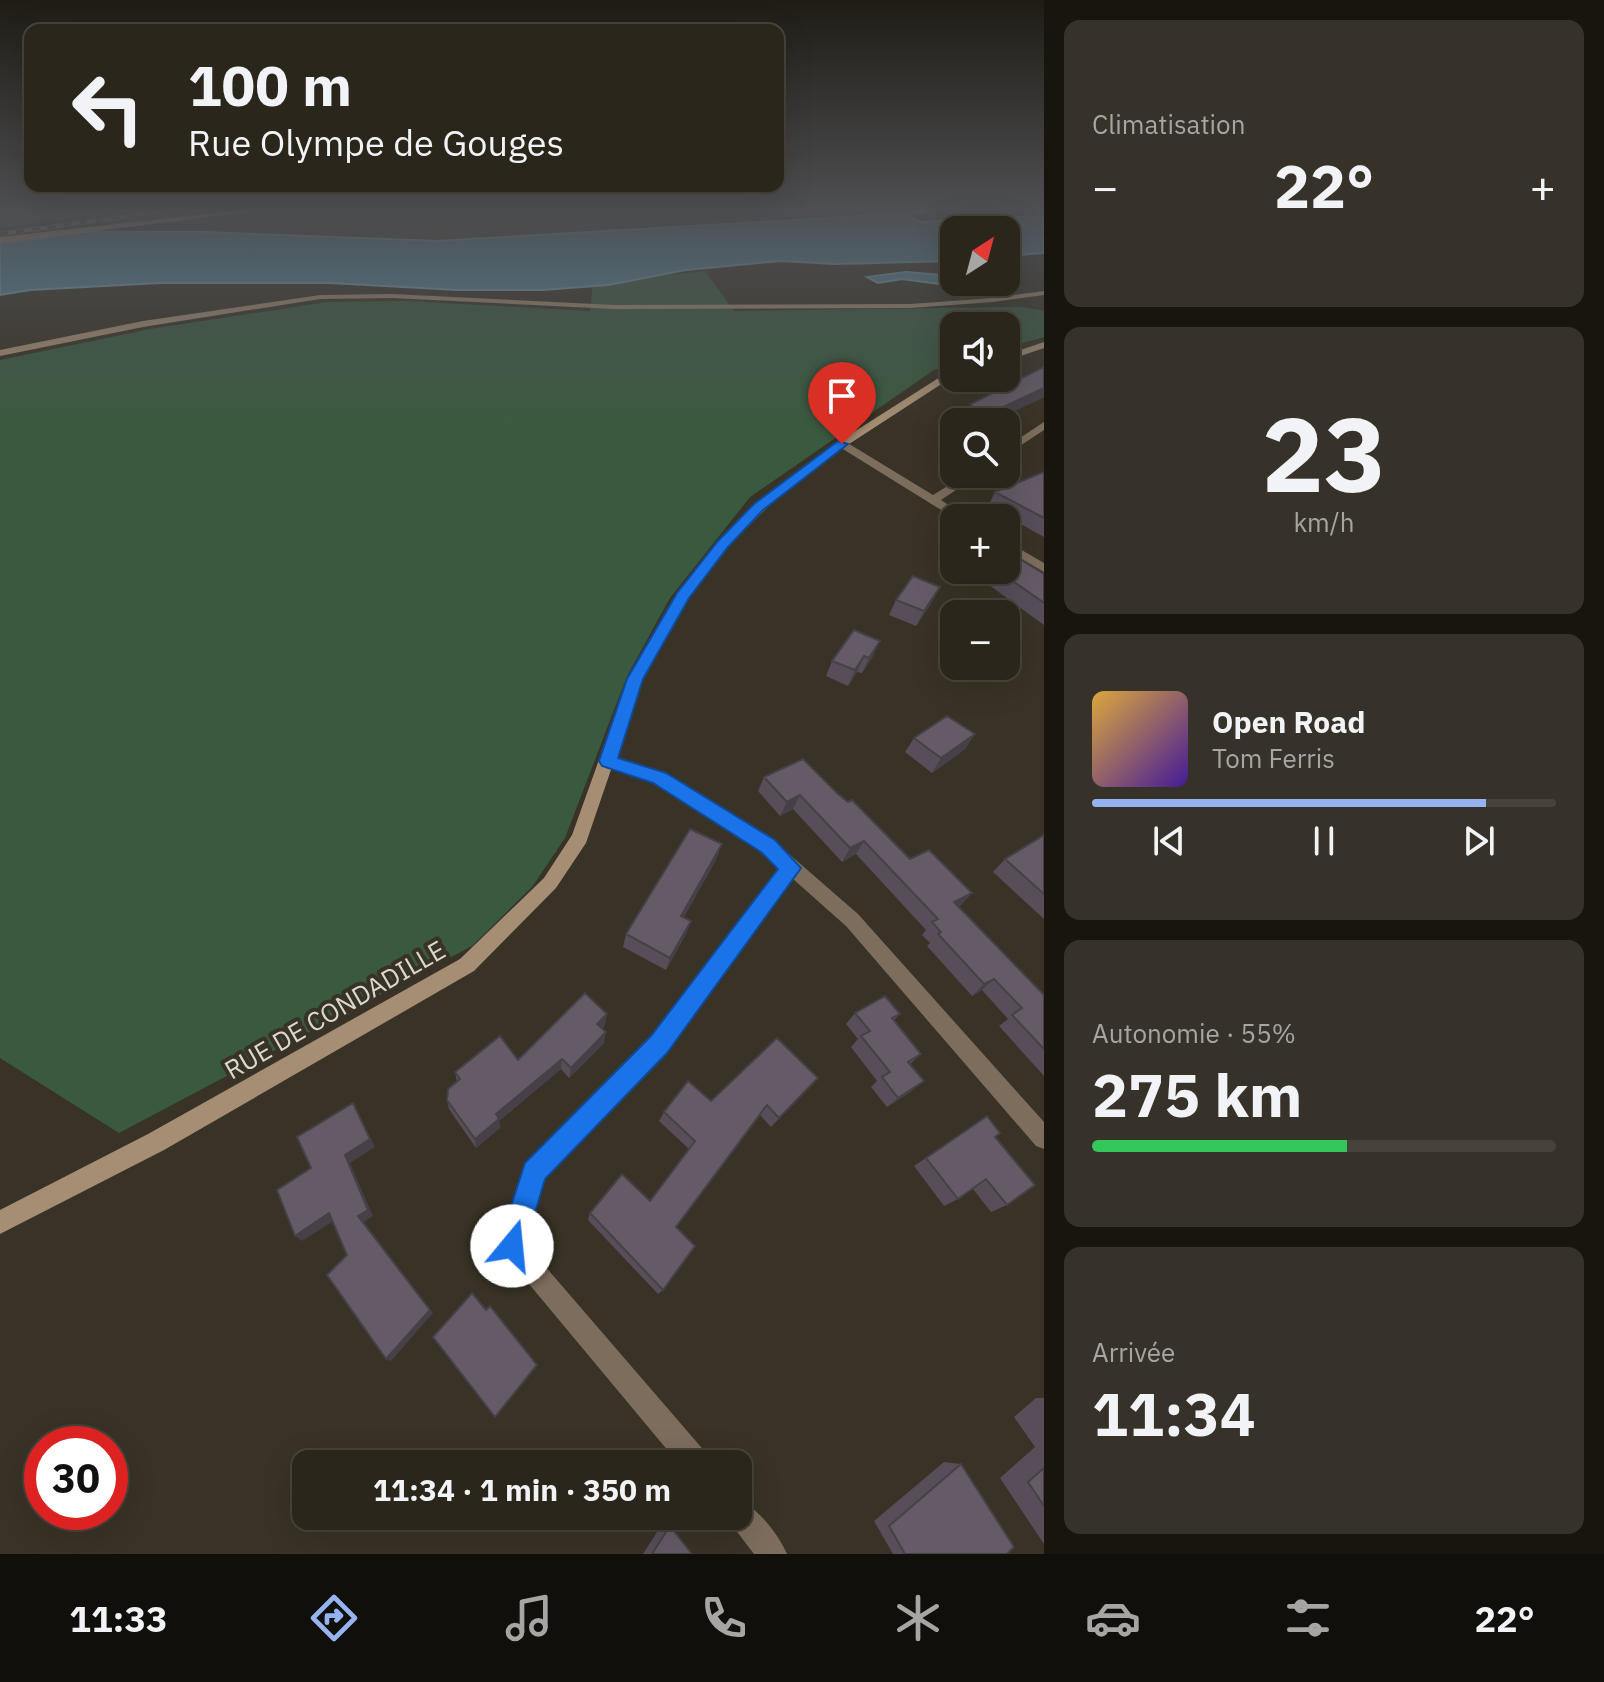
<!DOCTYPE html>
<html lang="fr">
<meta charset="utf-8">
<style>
body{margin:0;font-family:"IBM Plex Sans",sans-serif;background:#373229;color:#f1f3f6;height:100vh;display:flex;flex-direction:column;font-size:30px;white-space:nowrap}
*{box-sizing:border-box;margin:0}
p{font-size:26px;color:#a6a5a3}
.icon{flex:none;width:44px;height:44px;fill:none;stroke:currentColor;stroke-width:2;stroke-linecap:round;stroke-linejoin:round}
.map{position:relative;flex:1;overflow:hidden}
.side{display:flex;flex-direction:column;gap:20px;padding:20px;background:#18150f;width:560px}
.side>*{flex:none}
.hud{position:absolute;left:24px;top:24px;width:760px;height:168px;border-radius:16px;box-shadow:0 8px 32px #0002,0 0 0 2px #47433b;background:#2b261c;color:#f1f3f6;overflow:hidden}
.needle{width:52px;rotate:36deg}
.tools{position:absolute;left:940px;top:216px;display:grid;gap:16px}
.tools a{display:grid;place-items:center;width:80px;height:80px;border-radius:16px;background:#2b261c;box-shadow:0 8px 32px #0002,0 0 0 2px #47433b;font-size:40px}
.speed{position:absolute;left:24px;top:1426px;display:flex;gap:16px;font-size:40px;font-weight:700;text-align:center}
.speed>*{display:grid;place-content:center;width:104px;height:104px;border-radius:50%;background:#2b261c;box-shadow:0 8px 32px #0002,0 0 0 2px #47433b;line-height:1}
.speed .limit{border:12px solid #d22;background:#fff;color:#111}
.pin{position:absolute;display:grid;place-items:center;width:68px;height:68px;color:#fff;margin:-82px -34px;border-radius:50% 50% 50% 0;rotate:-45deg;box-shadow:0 0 8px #0007}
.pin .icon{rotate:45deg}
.me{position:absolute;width:88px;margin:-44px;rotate:17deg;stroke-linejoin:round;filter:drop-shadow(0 0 6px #0008)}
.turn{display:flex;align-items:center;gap:28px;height:168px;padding:0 32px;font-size:36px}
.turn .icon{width:104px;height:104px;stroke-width:2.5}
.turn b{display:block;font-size:56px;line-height:68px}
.big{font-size:60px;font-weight:700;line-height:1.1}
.side .widget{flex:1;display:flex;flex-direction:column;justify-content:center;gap:12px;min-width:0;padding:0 28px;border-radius:16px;background:#373229}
.side .dial{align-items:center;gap:0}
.dial b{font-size:104px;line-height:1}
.song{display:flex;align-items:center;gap:24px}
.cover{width:96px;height:96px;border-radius:12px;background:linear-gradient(135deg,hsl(40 70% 55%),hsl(260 70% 35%))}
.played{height:8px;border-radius:4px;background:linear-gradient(90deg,#95b2f1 85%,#47433b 85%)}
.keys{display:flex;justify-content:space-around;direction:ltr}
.heat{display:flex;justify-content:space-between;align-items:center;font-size:44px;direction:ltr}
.charge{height:12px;border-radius:6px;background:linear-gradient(90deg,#34c759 55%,#47433b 0)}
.trip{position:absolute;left:292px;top:1450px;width:460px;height:80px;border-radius:16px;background:#2b261c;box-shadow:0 8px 32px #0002,0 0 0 2px #47433b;font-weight:700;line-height:80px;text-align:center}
.tab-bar{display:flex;height:128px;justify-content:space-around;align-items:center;background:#110f0b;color:#a6a5a3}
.tab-bar .icon{width:56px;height:56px}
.tab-bar .active{color:#95b2f1}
.tab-bar b{font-size:36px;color:#f1f3f6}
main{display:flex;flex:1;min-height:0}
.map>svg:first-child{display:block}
.green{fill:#3a5a40}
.water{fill:#568da5;stroke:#7ea3b2;stroke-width:2}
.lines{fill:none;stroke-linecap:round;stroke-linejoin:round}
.street{fill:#7c6d5d;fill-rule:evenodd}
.secondary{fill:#a58e73;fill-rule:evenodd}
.primary{fill:#c4a684;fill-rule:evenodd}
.rail-casing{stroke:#9b958c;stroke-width:4}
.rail{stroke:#393226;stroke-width:3;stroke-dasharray:8;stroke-linecap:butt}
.wall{fill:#574e59}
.shaded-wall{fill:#474048}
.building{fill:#655b67;stroke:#474048;stroke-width:2}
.route{fill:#1a73e8;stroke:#114b97;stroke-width:2}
.labels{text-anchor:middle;stroke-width:8;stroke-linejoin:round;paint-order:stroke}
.street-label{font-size:26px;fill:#dcd7d0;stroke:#393226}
</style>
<main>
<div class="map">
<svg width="1044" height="1554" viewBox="0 0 1044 1554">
<rect width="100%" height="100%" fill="#393226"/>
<path class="green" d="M0,210H131L0,227Z
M705,271L734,311L1024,307L1044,311V337L1006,348V326H954V364L934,370L750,497L670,598L627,676L565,838L532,887L472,946L119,1133L0,1058V360L150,329L327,302L407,301L590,311L593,283Z"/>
<path class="water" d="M888,210H935L907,215L920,222L1044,216V253L1006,256V230H954V261L835,264L781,261L686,270L608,285L543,290H457L330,283H160L30,290L0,295V244L82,232H204L438,241L860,216Z
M906,272L954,276V282H965L954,286L902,279L878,283L867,277Z"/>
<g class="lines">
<path class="street" d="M1044,422V430L1006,455V447Z
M838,442H846L933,495L967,474H980L941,500L968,518H954L838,446Z
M1006,541L1044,563V572L1006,550Z
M608,755L665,774L774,841L858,914L1044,1122V1149L1036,1146L846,926L793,879L666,1051L543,1179L525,1243L707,1454L711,1464H679L504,1254L500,1246L526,1164L652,1037L781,868L762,851L653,782L602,765L600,761Z
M738,1499C757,1507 779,1535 787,1554H754L725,1516H738Z"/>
<path class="secondary" d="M1044,291V295L993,302L910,308L614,309L392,298L320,299L143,327L0,356V350L143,321L320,295L392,294L614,305L910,304L993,298Z
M1044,342V348L1006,361V355Z
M954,373V378H957L943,383L846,446L783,492L727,547L689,598L642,679L586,843L556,888L474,971L164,1150L0,1234V1210L148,1134L460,959L544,878L572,835L628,679L678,593L719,541L775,488L838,442L937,379Z"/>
<path class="primary" d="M241,210H265L0,243V237Z"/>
<defs>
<path id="rail" d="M0,234L173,210"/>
</defs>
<use href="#rail" class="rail-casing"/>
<use href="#rail" class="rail"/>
</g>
<path class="wall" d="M1044,397L991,422H969L966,416L971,404Z
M1044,472V537L988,506L995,492Z
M982,570H1006L1044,574V625L978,577Z
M896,600L932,602L916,626L889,615Z
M873,656L862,673L857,672L848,686L826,676L832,661Z
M975,734L965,749L932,773L905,752L914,738Z
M764,777L838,794L910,859L972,893L959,907L1044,995V1076L999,1026L1008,1019L982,990L972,996L927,946L930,943L922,935L926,930L856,854L842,862L793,809L780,816L758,791Z
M1044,835V919L993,872L1005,859Z
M717,858L684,917L691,921L686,934L666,970L623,947L626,934Z
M855,1013L900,1014L894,1020L921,1054L910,1064L912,1091L887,1107L871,1087L877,1081L851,1047L858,1039L846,1024Z
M605,1025L602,1028L604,1043L569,1078L561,1069L499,1121L500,1128L476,1148L449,1109L447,1100L457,1082L455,1072L518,1060Z
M818,1078L771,1127L760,1115L676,1227L663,1290L658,1294L588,1220L590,1213L650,1201L689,1149L659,1121L664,1112Z
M987,1116L995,1137L1007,1205L991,1212L973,1189L958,1199L944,1206L914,1166Z
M1036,1398H1044V1544L1000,1478L1035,1447L1014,1417Z
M944,1462L961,1464L1007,1554H893L874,1521Z
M664,1521L670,1526L692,1554H643Z"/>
<path class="shaded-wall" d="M1044,388V397L991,422H977L978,419Z
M940,587L932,602L916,626L924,611Z
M880,641L873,656L862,673L869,658Z
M864,656L857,672L848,686L855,670Z
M975,734L965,749L932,773L941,758Z
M800,795L793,809L780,816L787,802Z
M864,841L856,854L842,862L850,848Z
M722,844L717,858L677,929L681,916Z
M972,893L960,906L944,915L954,902Z
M691,921L686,934L666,970L670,958Z
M994,979L982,990L972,996L984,984Z
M607,1014L605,1025L595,1035L597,1024Z
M606,1032L604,1043L569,1078L571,1068Z
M562,1059L561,1069L499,1121L500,1128L476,1148L475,1139L496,1114Z
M924,1081L912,1091L887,1107L898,1098Z
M353,1103L375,1147L350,1163L373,1216L364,1222L433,1313L391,1361L386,1359L358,1216L345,1155Z
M329,1213L335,1220L302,1241L295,1236Z"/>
<path class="building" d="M1044,367V388L978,419L971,404Z
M1044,472V518L995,492Z
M1009,552L1044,574V603L997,570H1006V554Z
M913,576L940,587L924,611L896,600Z
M854,630L880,641L869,658L864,656L855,670L832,661Z
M947,716L975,734L941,758L914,738Z
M803,759L838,794L848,802L852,800L910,859L929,850L972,893L954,902L1044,995V1049L1012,1015L1022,1008L994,979L984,984L938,934L941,932L932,922L938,919L864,841L850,848L800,795L787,802L764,777Z
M690,829L722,844L681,916L691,921L670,958L626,934Z
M1044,835V894L1005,859Z
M585,993L607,1014L597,1024L606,1032L571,1068L562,1059L496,1114L499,1119L475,1139L447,1100L448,1089L460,1079L455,1072L500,1036L518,1060Z
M885,996L900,1014L892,1018L921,1054L908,1062L924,1081L898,1098L882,1077L890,1072L861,1036L870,1031L855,1013Z
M777,1038L818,1078L779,1118L767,1105L676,1227L695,1246L663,1290L590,1213L622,1174L650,1201L695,1141L664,1112L688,1081L711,1101Z
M353,1103L370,1139L345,1155L368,1210L358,1216L430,1310L386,1359L327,1275L347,1255L329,1213L295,1236L277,1190L311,1168L297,1137Z
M987,1116L1000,1133L995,1137L1035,1185L1007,1205L986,1179L958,1199L926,1158Z
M472,1293L486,1310L490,1306L537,1365L495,1417L433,1337Z
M961,1464L1014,1547L1007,1554H905L889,1526Z
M1044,1468V1506L1028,1482Z
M670,1526L692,1554H652Z"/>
<linearGradient id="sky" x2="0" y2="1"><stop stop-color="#1f1c15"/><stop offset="0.49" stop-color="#4e4f52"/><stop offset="1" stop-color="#4e4f52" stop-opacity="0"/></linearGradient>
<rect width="1044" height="427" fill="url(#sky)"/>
<path class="route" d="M838,441L848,444L763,510L728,547L689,598L643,679L618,758L666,773L775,840L801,868L667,1053L545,1179L525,1246L521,1255L512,1259L502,1255L498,1246L525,1163L651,1036L778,869L761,852L653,783L602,766L599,761L627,679L677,593L718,541L754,504Z"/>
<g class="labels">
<g class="street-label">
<text transform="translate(335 1010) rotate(-30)" y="9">RUE DE CONDADILLE</text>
</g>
</g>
</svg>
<div class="tools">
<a><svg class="needle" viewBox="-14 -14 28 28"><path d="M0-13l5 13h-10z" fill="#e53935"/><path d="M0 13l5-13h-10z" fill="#a6a5a3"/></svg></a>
<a><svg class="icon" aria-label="sound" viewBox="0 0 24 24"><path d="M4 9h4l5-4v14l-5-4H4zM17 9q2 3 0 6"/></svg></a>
<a><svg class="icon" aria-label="search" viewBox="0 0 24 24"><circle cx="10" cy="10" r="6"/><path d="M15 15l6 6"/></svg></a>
<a>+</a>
<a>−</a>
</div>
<div class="speed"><div class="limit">30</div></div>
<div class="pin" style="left:842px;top:444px;background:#d93025"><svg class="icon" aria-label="arrive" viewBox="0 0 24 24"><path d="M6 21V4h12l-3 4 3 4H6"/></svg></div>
<svg class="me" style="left:512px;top:1246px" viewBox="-20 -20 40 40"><circle r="19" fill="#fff"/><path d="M0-13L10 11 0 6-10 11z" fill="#1a73e8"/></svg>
<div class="trip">11:34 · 1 min · 350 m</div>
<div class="hud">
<div class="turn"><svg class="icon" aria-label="left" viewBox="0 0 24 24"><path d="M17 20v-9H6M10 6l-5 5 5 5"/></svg><div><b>100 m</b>Rue Olympe de Gouges</div></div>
</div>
</div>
<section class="side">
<div class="widget"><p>Climatisation</p>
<div class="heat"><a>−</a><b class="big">22°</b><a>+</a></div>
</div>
<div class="widget dial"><b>23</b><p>km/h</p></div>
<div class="widget">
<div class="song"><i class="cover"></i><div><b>Open Road</b><p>Tom Ferris</p></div></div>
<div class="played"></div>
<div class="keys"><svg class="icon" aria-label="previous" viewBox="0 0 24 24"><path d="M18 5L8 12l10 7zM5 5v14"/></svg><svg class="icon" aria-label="pause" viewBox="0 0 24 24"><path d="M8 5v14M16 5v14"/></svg><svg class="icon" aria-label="next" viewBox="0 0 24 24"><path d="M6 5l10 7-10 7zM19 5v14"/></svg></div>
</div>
<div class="widget"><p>Autonomie · 55%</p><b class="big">275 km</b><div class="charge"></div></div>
<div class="widget"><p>Arrivée</p><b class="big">11:34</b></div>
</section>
</main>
<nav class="tab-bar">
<b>11:33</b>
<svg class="icon active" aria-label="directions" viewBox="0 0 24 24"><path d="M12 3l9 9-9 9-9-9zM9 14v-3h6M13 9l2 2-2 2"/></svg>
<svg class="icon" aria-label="music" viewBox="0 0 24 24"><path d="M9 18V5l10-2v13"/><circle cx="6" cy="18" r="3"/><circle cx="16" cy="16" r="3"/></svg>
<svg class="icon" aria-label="phone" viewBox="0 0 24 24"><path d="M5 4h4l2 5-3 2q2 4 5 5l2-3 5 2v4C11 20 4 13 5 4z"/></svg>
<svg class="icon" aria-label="climate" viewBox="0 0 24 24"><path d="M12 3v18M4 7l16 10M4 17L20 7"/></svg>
<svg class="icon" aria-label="car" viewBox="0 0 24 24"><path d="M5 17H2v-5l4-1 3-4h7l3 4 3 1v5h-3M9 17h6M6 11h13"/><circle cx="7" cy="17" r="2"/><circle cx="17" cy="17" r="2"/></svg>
<svg class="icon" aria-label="filters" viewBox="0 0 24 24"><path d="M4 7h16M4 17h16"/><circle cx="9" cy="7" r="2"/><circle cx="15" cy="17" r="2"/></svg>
<b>22°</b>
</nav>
